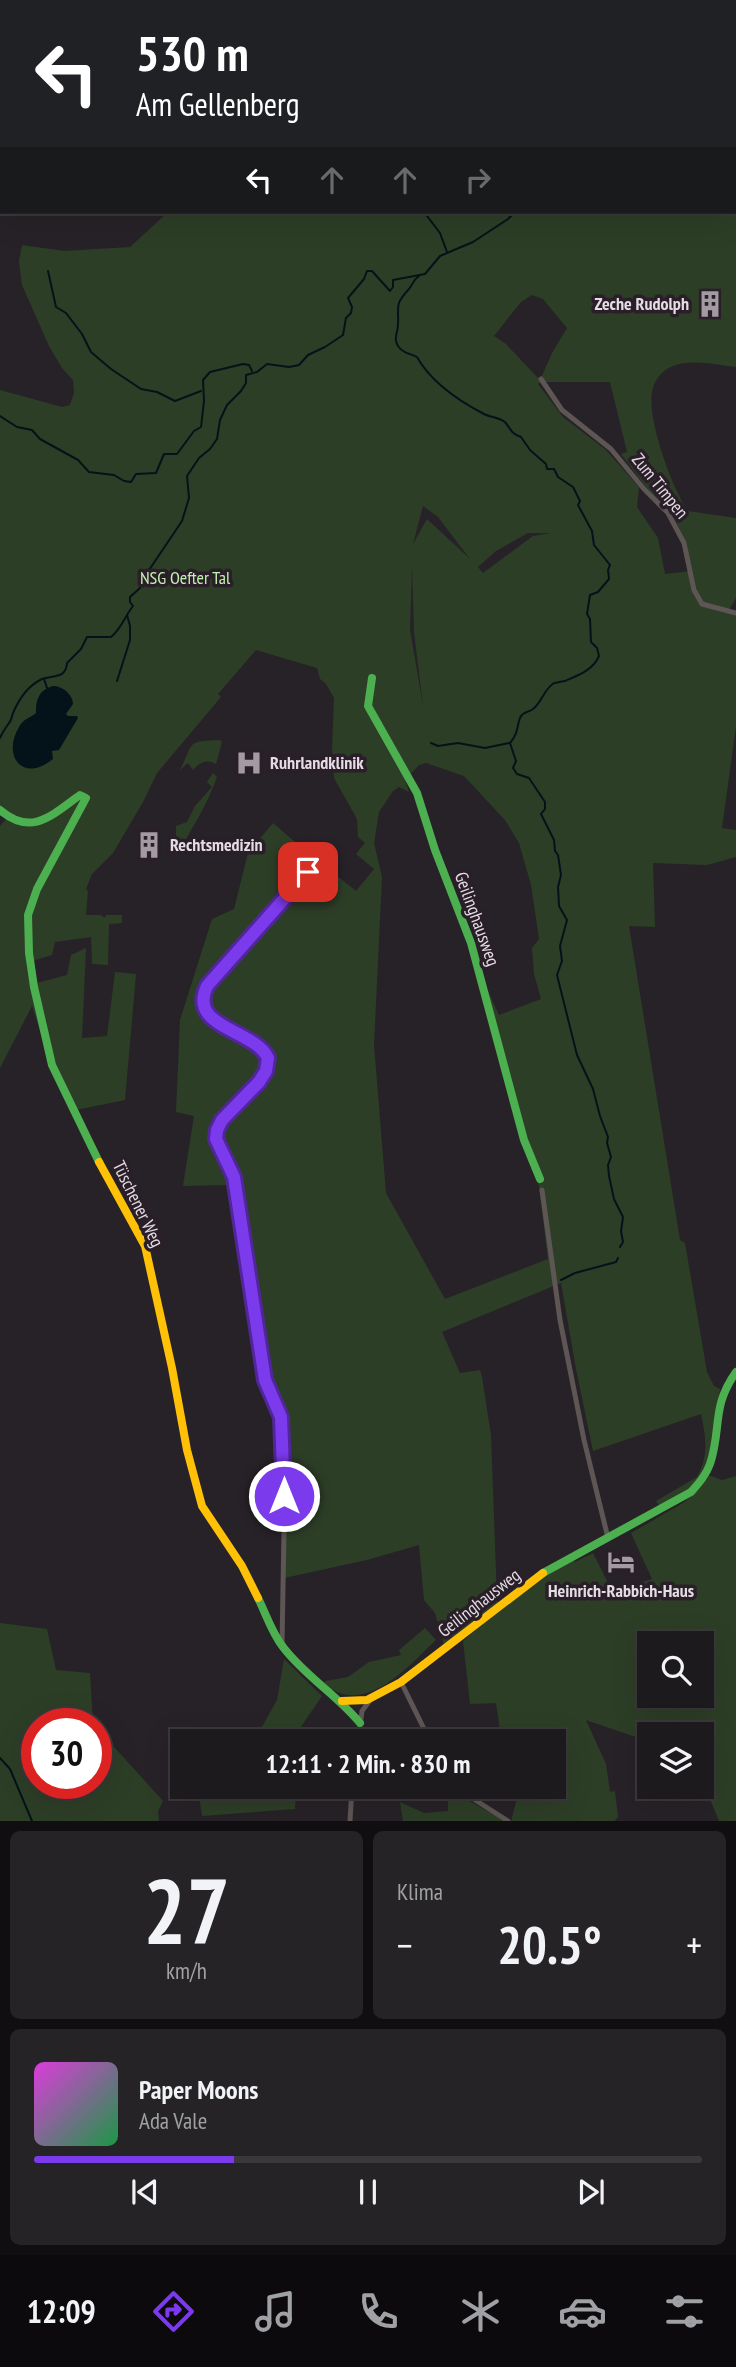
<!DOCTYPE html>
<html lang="de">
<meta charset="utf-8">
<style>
body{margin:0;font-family:"PT Sans Narrow",sans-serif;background:#252326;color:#f1f3f6;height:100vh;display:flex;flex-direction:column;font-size:26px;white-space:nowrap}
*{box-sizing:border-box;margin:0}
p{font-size:23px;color:#a0a1a4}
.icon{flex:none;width:38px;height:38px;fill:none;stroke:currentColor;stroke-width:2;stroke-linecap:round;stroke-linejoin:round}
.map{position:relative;height:1821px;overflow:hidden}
.panel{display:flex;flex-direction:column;gap:10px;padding:10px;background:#100e10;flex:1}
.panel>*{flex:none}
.top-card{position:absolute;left:0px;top:0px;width:737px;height:214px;box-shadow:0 7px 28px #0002,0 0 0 2px #3b383b;background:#202124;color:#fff;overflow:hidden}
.buttons{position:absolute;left:637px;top:1631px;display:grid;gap:14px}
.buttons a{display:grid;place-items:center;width:77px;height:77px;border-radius:0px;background:#1d1a1d;box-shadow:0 7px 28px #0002,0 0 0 2px #3b383b;font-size:35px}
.speed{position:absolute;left:21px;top:1708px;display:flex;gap:14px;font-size:35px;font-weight:700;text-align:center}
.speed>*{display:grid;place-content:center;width:91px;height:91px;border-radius:50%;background:#1d1a1d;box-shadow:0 7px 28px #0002,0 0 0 2px #3b383b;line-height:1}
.speed .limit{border:10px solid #d22;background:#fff;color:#111}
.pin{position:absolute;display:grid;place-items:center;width:60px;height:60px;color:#fff;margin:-30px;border-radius:14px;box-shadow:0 4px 10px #0006}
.me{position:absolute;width:77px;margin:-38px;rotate:0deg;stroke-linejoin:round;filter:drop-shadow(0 0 5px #0008)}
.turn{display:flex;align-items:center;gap:24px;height:147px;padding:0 21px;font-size:32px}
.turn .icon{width:91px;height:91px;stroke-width:2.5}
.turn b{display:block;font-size:49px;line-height:60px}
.lanes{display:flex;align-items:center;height:66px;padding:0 21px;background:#0003;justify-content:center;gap:35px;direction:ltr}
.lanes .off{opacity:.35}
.big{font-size:52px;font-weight:800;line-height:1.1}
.panel .widget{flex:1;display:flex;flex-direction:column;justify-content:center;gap:10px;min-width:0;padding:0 24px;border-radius:10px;background:#252326}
.panel .dial{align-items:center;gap:0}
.dial b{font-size:91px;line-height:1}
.song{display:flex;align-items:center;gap:21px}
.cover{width:84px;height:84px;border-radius:10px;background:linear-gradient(135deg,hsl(300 70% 55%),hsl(140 70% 35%))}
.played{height:7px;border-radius:4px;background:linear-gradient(90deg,#7c3aed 30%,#3b383b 30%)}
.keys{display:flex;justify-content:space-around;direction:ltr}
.heat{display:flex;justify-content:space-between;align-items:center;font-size:38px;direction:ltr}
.panel .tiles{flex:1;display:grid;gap:10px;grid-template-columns:1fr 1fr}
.widget:last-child{grid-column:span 2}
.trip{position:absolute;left:170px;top:1729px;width:396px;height:70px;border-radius:0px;background:#1d1a1d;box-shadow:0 7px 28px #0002,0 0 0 2px #3b383b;font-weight:800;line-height:70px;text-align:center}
.menu{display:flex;height:112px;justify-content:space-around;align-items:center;background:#0c0a0c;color:#a0a1a4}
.menu .icon{width:49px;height:49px}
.menu .current{color:#7c3aed}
.menu b{font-size:32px;color:#f1f3f6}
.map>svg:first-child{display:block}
.green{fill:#2d3e27;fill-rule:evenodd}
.water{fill:#04131a}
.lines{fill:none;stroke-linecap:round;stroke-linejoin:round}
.stream{stroke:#04131a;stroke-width:2}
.street{stroke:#5d5654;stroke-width:5}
.fast{stroke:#4caf50;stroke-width:8}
.slow{stroke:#ffc107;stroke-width:8}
.route-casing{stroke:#51269a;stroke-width:18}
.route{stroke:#7c3aed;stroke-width:12}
.labels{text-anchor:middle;stroke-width:7;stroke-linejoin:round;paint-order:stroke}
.poi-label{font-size:18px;font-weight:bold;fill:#e4dde4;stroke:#2a1f29;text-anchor:start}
.street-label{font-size:18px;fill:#e4dde4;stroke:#2a1f29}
.park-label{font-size:18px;fill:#c0f3ae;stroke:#2a1f29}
</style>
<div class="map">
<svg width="736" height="1821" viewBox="0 0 736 1821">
<rect width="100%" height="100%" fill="#272227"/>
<path class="green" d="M364,0H736V367C716,365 690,358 671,367C661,371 654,381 652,392C647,419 672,489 688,511L736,518V598L729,610L736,614V726L722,828L736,830V857L707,865L653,863L655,927L629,926L680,1240L685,1243L707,1372L714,1386L720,1389L710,1460L699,1483L660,1508L656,1501L697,1477C709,1456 706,1437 701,1414L593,1451L576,1369L561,1283L442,1332L460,1373L480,1370L482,1377L491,1435L497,1600L499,1606L444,1645L435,1613L424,1600L419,1545L367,1560L284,1578L283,1430L281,1410L268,1385L266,1386L256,1348L228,1185L183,1186L194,1116L176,1112L180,1020L212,919L234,909L248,853L273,823C300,847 328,868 356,891L374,869L356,854L365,843L358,837L357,819L334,778L332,750L334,698L326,684L320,679L317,668L256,650L218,694L221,697L157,773L143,802L113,853L92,874L86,889L88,891L86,915H101L105,918L106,915H122V923L109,924L108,965L92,964L91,937L55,942L52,955L29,962L33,984L67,975L71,955L86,948L82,1038L107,1036L115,972L136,974L125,1100L71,1111L55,1076L32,1006L0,1068V826L7,818L0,813V390L62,407L70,405L74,393L73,380L62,368L49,346L22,285L19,261L22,245L64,251L130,247L168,212H735V2H364ZM532,295L543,299L567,328L552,353L541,378H538L506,344L494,336L521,302ZM541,382H610L627,452L621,454L646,487L674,517L686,543L691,571L665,574L658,538L637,507L639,487L606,450L563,417L538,384ZM423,506L438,517L470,559L427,519L413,544ZM528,533H551L533,536L483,573L478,567L496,551ZM412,566L414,632L423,706L410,630ZM426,763L464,776L505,820L519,843L531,885L539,939L532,948L534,974L541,999L499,1015L489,993L483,989L537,1172L548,1259L445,1299L386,1193L374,1045L382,877L374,843L379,812L393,791L399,787L409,792L405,780L419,765Z
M220,740L222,742L216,764C206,759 200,762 193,770L188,763L180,770C194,742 186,741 220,740Z
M213,773L217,777C208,802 196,822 183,844L176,840V826L187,822L195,806L212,787L207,782Z
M708,1475L722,1480L736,1476V1821H719L702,1780V1734L633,1736L586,1720L606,1764L610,1792L615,1791L618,1816L615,1821H511L520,1787H553V1741H533L534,1737L500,1731L496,1703L470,1704L463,1641L522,1588L574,1558L575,1562L593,1553L612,1591L652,1579L631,1533L683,1503L694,1494ZM649,1643H702V1696H649Z
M0,1623L47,1629L56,1670L90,1673L93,1724H37V1783H96V1727L163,1801L158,1811L159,1821H0Z
M425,1628L436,1640C408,1666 366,1718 324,1684L325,1681L348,1677L369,1662L401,1655L399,1650Z
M284,1659L322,1696L298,1731V1741H254L277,1700Z
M203,1787H296L295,1809L202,1816L198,1790Z
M448,1789L505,1821H403L400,1802L424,1813L448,1811Z"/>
<path class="water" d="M53,686C62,686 73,694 73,704L66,714L68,716H77L78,718L59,750L52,751L53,759C22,784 2,755 19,727C23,719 30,718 36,713C36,699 39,690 53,686Z"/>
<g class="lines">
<path class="stream" d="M735,124H736
M424,212L440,233L447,252
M48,271L56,307L66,313L82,334L91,352L111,369L141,389L157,392L175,401L201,391
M419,276C413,280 413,284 409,289C394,305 399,306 398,324C398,333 393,338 398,346C403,354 410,353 417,357C431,382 459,401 484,414C490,417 500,418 505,422C511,429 511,434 521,437L530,450L546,464L547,469H554L558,477L573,487L580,501L578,505L592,531L594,545L610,565L608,570L609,579L598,592L590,595L587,614L590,619L591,642L597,648L599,656C593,670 579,675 565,681C564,681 555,683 554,683C544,689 542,702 533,709C528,713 523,711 520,718C516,729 519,732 510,743L516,761L513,768L517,774L529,778L545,802V809L541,814L554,840L555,851L558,855L561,875L558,887L559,906L567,920L560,946L562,961L557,975L577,1055L593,1089L600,1116L608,1137L607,1143L611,1157L608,1165L609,1176L614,1199L623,1217L621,1231L623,1242L620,1247
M0,416L17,427L32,430L40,439L78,460L89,472L114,475L124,481L131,482L136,474L156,473L164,454H177L194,431L201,427L204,401L203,380L210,372L243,364L249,365L252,371
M44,679L47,688
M117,681L130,640V626L127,615
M0,738C3,731 5,729 9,723C11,721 12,716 13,713C19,699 27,686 42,679C53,675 66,679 67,663L81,649L87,637H111C121,629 125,616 133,606L130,602V597L140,588L141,582L182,521L189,498L187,476L199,458L210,449L217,439L220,420L227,405L241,391L246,383V375L257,372L267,364L289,367L299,365L308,355L325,347L343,335L346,318L351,313L352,307L348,298L364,279L367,271H372L390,291L393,287V280L425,274L440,256L473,242L508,219L515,212
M431,743L438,746L458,743L485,748L509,743
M561,1280L575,1273L616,1262L618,1258
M0,1758L10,1769L32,1821"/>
<path class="street" d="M541,379L562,410L611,449L644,489L668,513L684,543L694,590L702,604L736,613
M542,1190L560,1320L584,1440L608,1538
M282,1645L285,1473L280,1417L266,1384L259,1350L234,1177L216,1139L217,1130L222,1120L259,1081L266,1071L268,1058C254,1029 187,1028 207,986L308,871
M401,1682L430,1741
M358,1741L362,1711L371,1699
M449,1787L472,1798L508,1821
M350,1821L352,1787"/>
<path class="fast" d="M372,678L368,706L417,793L435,850L471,943L524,1140L540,1179
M0,810C32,837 52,815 80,795L86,798L37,889L28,915L29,953L34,987L52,1065L99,1162
M543,1573L691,1492C699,1483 706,1475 710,1464C722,1428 711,1407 736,1372
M258,1598C266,1614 272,1633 283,1647C305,1676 337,1695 360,1723"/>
<path class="slow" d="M99,1162L145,1246L172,1368L187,1450L202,1506L242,1566L258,1598
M342,1701L367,1700L401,1682L543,1573"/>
</g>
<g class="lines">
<defs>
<path id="route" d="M284,1496L281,1417L265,1380L234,1177L216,1139L217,1130L222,1120L259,1082L266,1071L268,1058C254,1029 187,1028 207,986L308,872"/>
</defs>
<use href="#route" class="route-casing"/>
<use href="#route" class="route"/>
</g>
<defs>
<symbol id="building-bare" viewBox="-9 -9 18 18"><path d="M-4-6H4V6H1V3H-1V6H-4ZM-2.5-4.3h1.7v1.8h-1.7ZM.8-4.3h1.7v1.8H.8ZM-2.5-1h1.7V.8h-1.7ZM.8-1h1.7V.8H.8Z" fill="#a29ca2" stroke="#2a1f29" stroke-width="2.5" paint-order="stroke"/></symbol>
<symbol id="hospital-bare" viewBox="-9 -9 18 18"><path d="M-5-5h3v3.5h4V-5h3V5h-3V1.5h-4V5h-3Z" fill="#a29ca2" stroke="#2a1f29" stroke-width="2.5" paint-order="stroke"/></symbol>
<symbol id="hotel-bare" viewBox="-9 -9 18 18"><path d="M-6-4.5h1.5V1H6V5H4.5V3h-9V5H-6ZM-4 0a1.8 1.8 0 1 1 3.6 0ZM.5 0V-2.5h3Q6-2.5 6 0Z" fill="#a29ca2" stroke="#2a1f29" stroke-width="2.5" paint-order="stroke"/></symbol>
</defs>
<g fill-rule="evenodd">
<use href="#building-bare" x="691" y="285" width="38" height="38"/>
<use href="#hospital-bare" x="230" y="744" width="38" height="38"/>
<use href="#building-bare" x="130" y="826" width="38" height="38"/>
<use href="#hotel-bare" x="602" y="1543" width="38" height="38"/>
</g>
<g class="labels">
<g class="poi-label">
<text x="689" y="310" text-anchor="end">Zeche Rudolph</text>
<text x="270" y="769">Ruhrlandklinik</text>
<text x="170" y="851">Rechtsmedizin</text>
<text x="621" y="1597" text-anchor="middle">Heinrich-Rabbich-Haus</text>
</g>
<g class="street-label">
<text transform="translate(660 486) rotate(51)" y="6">Zum Timpen</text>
<text transform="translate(477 919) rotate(70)" y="6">Geilinghausweg</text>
<text transform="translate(138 1204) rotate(64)" y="6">Tüschener Weg</text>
<text transform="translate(479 1603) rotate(-38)" y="6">Geilinghausweg</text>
</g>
<g class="park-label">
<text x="185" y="584">NSG Oefter Tal</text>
</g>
</g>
</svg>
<div class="buttons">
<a><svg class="icon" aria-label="search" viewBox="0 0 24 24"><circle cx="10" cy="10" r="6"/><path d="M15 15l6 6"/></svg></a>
<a><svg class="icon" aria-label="layers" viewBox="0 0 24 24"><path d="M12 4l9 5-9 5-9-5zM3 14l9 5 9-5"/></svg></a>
</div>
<div class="speed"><div class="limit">30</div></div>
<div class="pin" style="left:308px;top:872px;background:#d93025"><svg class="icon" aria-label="arrive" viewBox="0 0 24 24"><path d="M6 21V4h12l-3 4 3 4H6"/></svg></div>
<svg class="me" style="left:284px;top:1496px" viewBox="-20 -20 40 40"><circle r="17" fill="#7c3aed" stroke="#fff" stroke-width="3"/><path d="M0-11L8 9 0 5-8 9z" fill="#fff"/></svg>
<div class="trip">12:11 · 2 Min. · 830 m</div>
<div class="top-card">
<div class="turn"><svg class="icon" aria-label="left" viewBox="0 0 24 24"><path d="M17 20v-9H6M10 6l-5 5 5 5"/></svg><div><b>530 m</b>Am Gellenberg</div></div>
<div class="lanes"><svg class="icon" aria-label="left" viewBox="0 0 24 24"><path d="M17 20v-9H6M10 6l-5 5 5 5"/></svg><svg class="icon off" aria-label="ahead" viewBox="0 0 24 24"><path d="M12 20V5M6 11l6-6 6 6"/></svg><svg class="icon off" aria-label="ahead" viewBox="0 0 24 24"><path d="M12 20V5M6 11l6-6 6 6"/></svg><svg class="icon off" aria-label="right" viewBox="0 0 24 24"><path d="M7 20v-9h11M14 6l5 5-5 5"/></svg></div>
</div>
</div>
<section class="panel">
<div class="tiles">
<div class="widget dial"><b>27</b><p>km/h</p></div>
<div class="widget"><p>Klima</p>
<div class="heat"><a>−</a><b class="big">20.5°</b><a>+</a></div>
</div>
<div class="widget">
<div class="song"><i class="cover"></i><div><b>Paper Moons</b><p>Ada Vale</p></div></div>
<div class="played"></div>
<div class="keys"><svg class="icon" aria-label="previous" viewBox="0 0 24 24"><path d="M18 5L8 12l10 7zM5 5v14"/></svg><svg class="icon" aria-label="pause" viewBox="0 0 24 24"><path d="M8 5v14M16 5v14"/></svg><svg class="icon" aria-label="next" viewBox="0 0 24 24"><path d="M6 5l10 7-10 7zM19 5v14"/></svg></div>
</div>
</div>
</section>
<nav class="menu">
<b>12:09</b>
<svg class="icon current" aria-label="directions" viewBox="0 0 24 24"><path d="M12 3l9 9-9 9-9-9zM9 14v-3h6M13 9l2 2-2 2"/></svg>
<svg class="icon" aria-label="music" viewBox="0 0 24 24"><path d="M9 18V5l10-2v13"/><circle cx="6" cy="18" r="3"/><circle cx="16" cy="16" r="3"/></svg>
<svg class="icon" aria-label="phone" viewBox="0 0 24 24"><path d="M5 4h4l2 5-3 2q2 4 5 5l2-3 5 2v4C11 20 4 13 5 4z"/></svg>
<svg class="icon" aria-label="climate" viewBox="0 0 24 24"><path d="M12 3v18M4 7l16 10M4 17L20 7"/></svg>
<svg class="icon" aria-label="car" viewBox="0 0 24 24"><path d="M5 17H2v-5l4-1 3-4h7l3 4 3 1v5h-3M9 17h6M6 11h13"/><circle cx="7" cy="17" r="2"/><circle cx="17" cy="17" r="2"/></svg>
<svg class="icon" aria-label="filters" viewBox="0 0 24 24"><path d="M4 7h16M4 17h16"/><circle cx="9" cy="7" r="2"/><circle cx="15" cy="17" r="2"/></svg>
</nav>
